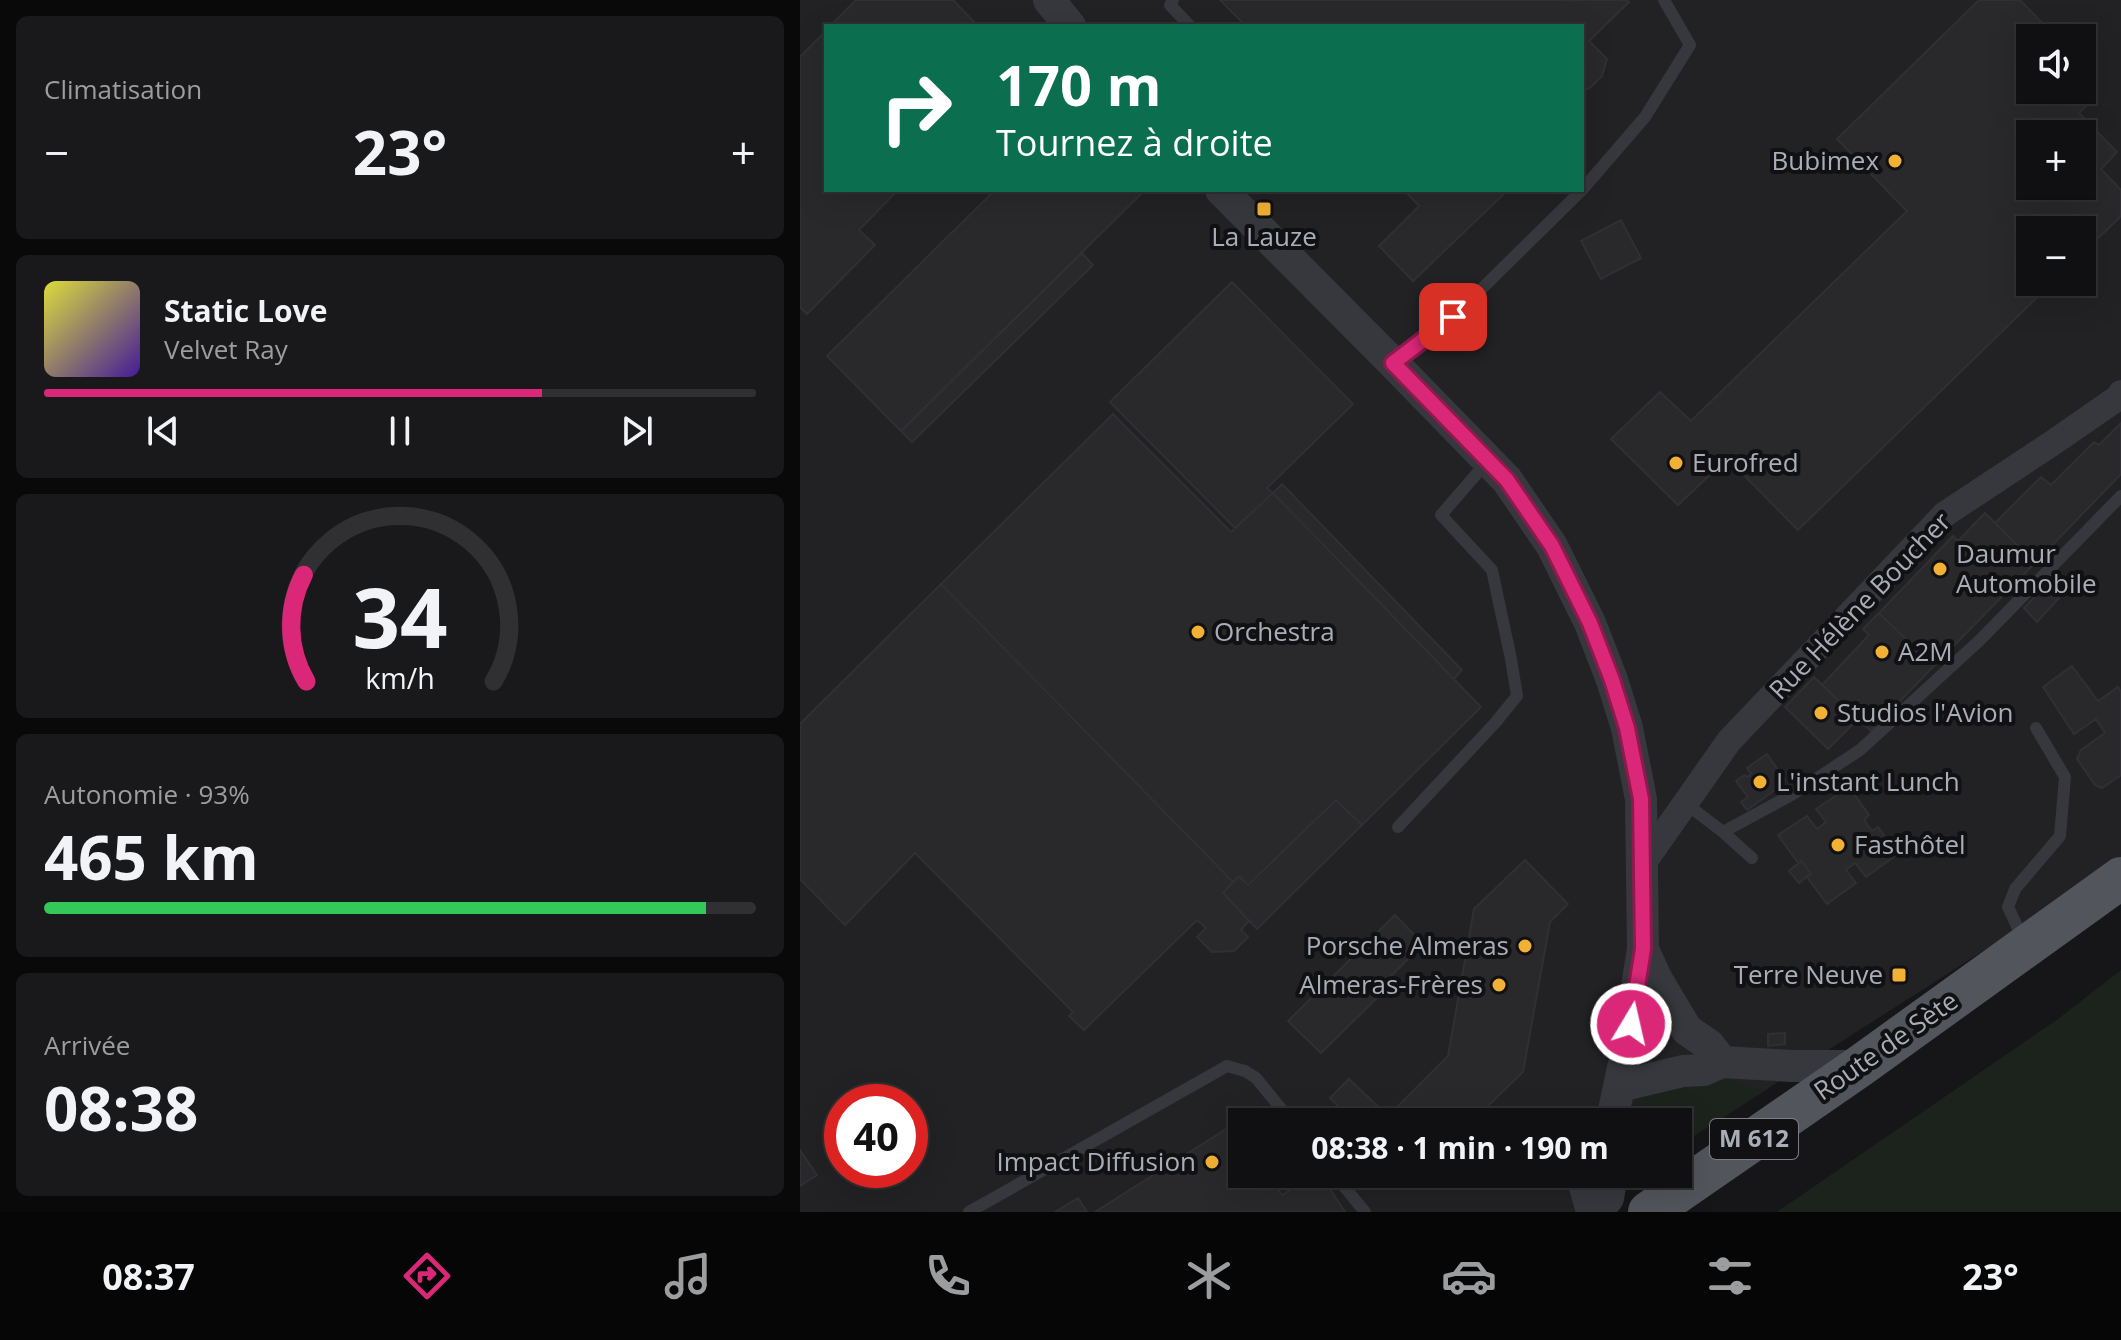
<!DOCTYPE html>
<html lang="fr">
<meta charset="utf-8">
<style>
body{margin:0;font-family:"Open Sans",sans-serif;background:#19191b;color:#f1f3f6;height:100vh;display:flex;flex-direction:column;font-size:30px;white-space:nowrap}
*{box-sizing:border-box;margin:0}
p{font-size:26px;color:#9c9d9f}
.icon{flex:none;width:44px;height:44px;fill:none;stroke:currentColor;stroke-width:2;stroke-linecap:round;stroke-linejoin:round}
.map{position:relative;flex:1;overflow:hidden}
.details{display:flex;flex-direction:column;gap:16px;padding:16px;background:#09090a;width:800px}
.details>*{flex:none}
.hud{position:absolute;left:24px;top:24px;width:760px;height:168px;border-radius:0px;box-shadow:0 8px 32px #0002,0 0 0 2px #303032;background:#0b6e4f;color:#fff;overflow:hidden}
.tools{position:absolute;left:1216px;top:24px;display:grid;gap:16px}
.tools a{display:grid;place-items:center;width:80px;height:80px;border-radius:0px;background:#101012;box-shadow:0 8px 32px #0002,0 0 0 2px #303032;font-size:40px}
.speed{position:absolute;left:24px;top:1084px;display:flex;gap:16px;font-size:40px;font-weight:700;text-align:center}
.speed>*{display:grid;place-content:center;width:104px;height:104px;border-radius:50%;background:#101012;box-shadow:0 8px 32px #0002,0 0 0 2px #303032;line-height:1}
.speed .limit{border:12px solid #d22;background:#fff;color:#111}
.pin{position:absolute;display:grid;place-items:center;width:68px;height:68px;color:#fff;margin:-34px;border-radius:16px;box-shadow:0 4px 12px #0006}
.me{position:absolute;width:88px;margin:-44px;rotate:9deg;stroke-linejoin:round;filter:drop-shadow(0 0 6px #0008)}
.turn{display:flex;align-items:center;gap:28px;height:168px;padding:0 40px;font-size:36px}
.turn .icon{width:104px;height:104px;stroke-width:2.5}
.turn b{display:block;font-size:56px;line-height:68px}
.big{font-size:60px;font-weight:700;line-height:1.1}
.details .widget{flex:1;display:flex;flex-direction:column;justify-content:center;gap:12px;min-width:0;padding:0 28px;border-radius:12px;background:#19191b}
.details .dial{align-items:center;gap:0}
.dial svg{height:208px;overflow:visible;fill:none;stroke:#303032;stroke-width:7;stroke-linecap:round;text-anchor:middle}
.dial text{fill:#f1f3f6;stroke:none}
.song{display:flex;align-items:center;gap:24px}
.cover{width:96px;height:96px;border-radius:12px;background:linear-gradient(135deg,hsl(60 70% 55%),hsl(260 70% 35%))}
.played{height:8px;border-radius:4px;background:linear-gradient(90deg,#db2777 70%,#303032 70%)}
.keys{display:flex;justify-content:space-around;direction:ltr}
.heat{display:flex;justify-content:space-between;align-items:center;font-size:44px;direction:ltr}
.charge{height:12px;border-radius:6px;background:linear-gradient(90deg,#34c759 93%,#303032 0)}
.trip{position:absolute;left:428px;top:1108px;width:464px;height:80px;border-radius:0px;background:#101012;box-shadow:0 8px 32px #0002,0 0 0 2px #303032;font-weight:700;line-height:80px;text-align:center}
.dock{display:flex;height:128px;justify-content:space-around;align-items:center;background:#060607;color:#9c9d9f}
.dock .icon{width:56px;height:56px}
.dock .current{color:#db2777}
.dock b{font-size:36px;color:#f1f3f6}
main{display:flex;flex:1;min-height:0}
.map>svg:first-child{display:block}
.built{fill:#222225;fill-rule:evenodd}
.green{fill:#1c231d}
.building{fill:#29292c;stroke:#303034;stroke-width:2;fill-rule:evenodd}
.lines{fill:none;stroke-linecap:round;stroke-linejoin:round}
.service{stroke:#37383d;stroke-width:12}
.minor{stroke:#37383d;stroke-width:26}
.tertiary{stroke:#37383d;stroke-width:32}
.primary{stroke:#53555c;stroke-width:42}
.route-casing{stroke:#8e194d;stroke-width:20}
.route{stroke:#db2777;stroke-width:14}
.poi-dot{fill:#f2b134;stroke:#111113;stroke-width:3}
.labels{text-anchor:middle;stroke-width:8;stroke-linejoin:round;paint-order:stroke}
.shield{fill:#111113;stroke:#7b7e86;stroke-width:2}
.shield-label{font-size:24px;font-weight:bold;fill:#a8adb8}
.poi-label{font-size:26px;fill:#a8adb8;stroke:#111113;text-anchor:start}
.street-label{font-size:26px;fill:#a8adb8;stroke:#111113}
</style>
<main>
<section class="details">
<div class="widget"><p>Climatisation</p>
<div class="heat"><a>−</a><b class="big">23°</b><a>+</a></div>
</div>
<div class="widget">
<div class="song"><i class="cover"></i><div><b>Static Love</b><p>Velvet Ray</p></div></div>
<div class="played"></div>
<div class="keys"><svg class="icon" aria-label="previous" viewBox="0 0 24 24"><path d="M18 5L8 12l10 7zM5 5v14"/></svg><svg class="icon" aria-label="pause" viewBox="0 0 24 24"><path d="M8 5v14M16 5v14"/></svg><svg class="icon" aria-label="next" viewBox="0 0 24 24"><path d="M6 5l10 7-10 7zM19 5v14"/></svg></div>
</div>
<div class="widget dial"><svg viewBox="0 0 100 80">
<path d="M14 69A42 42 0 1 1 86 69"/>
<path d="M14 69A42 42 0 0 1 13 28" stroke="#db2777"/>
<text x="50" y="56" font-size="32" font-weight="700">34</text>
<text x="50" y="72" font-size="11">km/h</text>
</svg></div>
<div class="widget"><p>Autonomie · 93%</p><b class="big">465 km</b><div class="charge"></div></div>
<div class="widget"><p>Arrivée</p><b class="big">08:38</b></div>
</section>
<div class="map">
<svg width="1321" height="1212" viewBox="0 0 1321 1212">
<rect width="100%" height="100%" fill="#161618"/>
<path class="built" d="M0,0H1321V863L878,1146V1122H442V1174H834L775,1212H0ZM26,26H782V190H26ZM1230,38H1282V90H1230ZM1230,134H1282V186H1230ZM1230,230H1282V282H1230ZM42,1102H110V1170H42Z"/>
<path class="green" d="M1321,970V1212H977L1258,1019Z
M888,1080H929L965,1091L878,1146V1122H832L835,1102L852,1091Z"/>
<path class="building" d="M56,0H153L178,26H30Z
M420,0H827L829,2L789,41L807,59L802,76L790,88L782,91V26H446Z
M1179,0H1220L1257,38H1230V90H1282V87L1293,99L1279,113L1317,152L1301,169L1321,190V216L1282,254V230H1230V282H1253L998,530L931,462L919,474L915,470L878,505L811,439L860,392L891,421L1107,211L1037,139ZM1230,134H1282V186H1230Z
M26,31V190H98L59,230L75,245L7,314L0,307V57Z
M195,190H340L342,193L101,431L27,356Z
M604,190H708L613,281L579,246L619,206Z
M821,220L841,258L801,279L781,241Z
M282,253L293,265L112,442L101,431Z
M432,282L553,404L467,488L473,493L435,528L310,402Z
M313,414L431,532L473,493L681,707L562,825L536,800L448,885L439,876L433,882L141,584Z
M1321,423V474L1235,563L1195,523L1241,477L1251,485L1294,442L1299,445Z
M482,484L662,670L654,679L473,493Z
M1185,513L1235,563L1134,666L1079,613L1153,536L1158,541Z
M141,584L433,882L423,893L449,921L441,930L448,937L434,951L412,952L397,937L406,928L397,920L284,1030L269,1016L273,1012L115,853L45,925L0,879V724Z
M1246,585L1259,598L1237,622L1224,608Z
M1079,613L1134,666L1071,731L1022,685L1069,635L1063,629Z
M1272,666L1298,701L1318,687L1321,692V775L1302,788L1295,785L1277,759L1281,750L1305,733L1296,719L1274,734L1243,687Z
M1014,677L1058,719L1028,749L985,707Z
M967,754L985,780L979,787L947,810L941,802L948,797L936,781L945,775L947,777L951,774L947,768Z
M1049,787L1069,815L1064,820L1072,831L1078,827L1098,854L1066,877L1055,863L1046,870L1056,883L1027,904L1007,877L1011,873L1001,861L998,863L978,835L1007,816L1017,829L1026,822L1016,809Z
M536,800L562,825L457,929L423,893L439,876L448,885Z
M725,860L768,904L750,922L723,1072L671,1122H554L530,1098L549,1079L588,1116L648,1056L674,909Z
M1001,861L1011,873L999,883L989,871Z
M595,915L623,944L581,986L585,990L521,1053L488,1021Z
M985,1033V1044L968,1046V1034Z
M434,1124L442,1136V1174H468L482,1195L516,1174H520L545,1212H295Z
M0,1150L17,1175L0,1186Z
M278,1198L287,1212H255Z"/>
<g class="lines">
<path class="service" d="M373,0L370,5L390,26
M782,190L845,117L890,45L864,0
M593,363L653,317L782,190
M885,803L923,832L952,858
M598,827L695,723L717,696L711,659L692,570L641,515L686,463
M923,832L993,794L1060,750L1180,640L1321,496
M1223,939L1208,907L1215,889L1260,836L1265,777L1236,728
M534,1174L565,1212
M169,1212L427,1066L445,1071L456,1078L492,1122"/>
<path class="minor" d="M842,865L929,741L1145,514L1254,442L1319,397L1321,393"/>
<path class="tertiary" d="M249,0L270,26
M421,190L593,363L707,480L752,546L790,623L812,680L827,728L841,799L843,949L827,1049L813,1115L816,1122
M843,949L856,978L887,1030L909,1045L922,1062L992,1066H1060
M820,1086L883,1071L904,1070L922,1062
M784,1174L783,1180L792,1212
M796,1212L808,1198L812,1174"/>
<path class="primary" d="M849,1212L1060,1066L1321,878"/>
</g>
<g class="lines">
<defs>
<path id="route" d="M653,317L593,363L707,480L752,546L790,623L812,680L827,728L841,799L843,949L831,1024"/>
</defs>
<use href="#route" class="route-casing"/>
<use href="#route" class="route"/>
</g>
<g class="poi-dot">
<circle cx="1095" cy="161" r="8"/>
<rect x="456" y="201" width="16" height="16" rx="4"/>
<circle cx="876" cy="463" r="8"/>
<circle cx="1140" cy="569" r="8"/>
<circle cx="398" cy="632" r="8"/>
<circle cx="1082" cy="652" r="8"/>
<circle cx="1021" cy="713" r="8"/>
<circle cx="960" cy="782" r="8"/>
<circle cx="1038" cy="845" r="8"/>
<circle cx="725" cy="946" r="8"/>
<rect x="1091" y="967" width="16" height="16" rx="4"/>
<circle cx="699" cy="985" r="8"/>
<circle cx="412" cy="1162" r="8"/>
</g>
<g class="labels">
<rect class="shield" x="910" y="1119" width="88" height="40" rx="6"/>
<g class="shield-label">
<text x="954" y="1147">M 612</text>
</g>
<g class="poi-label">
<text x="1079" y="170" text-anchor="end">Bubimex</text>
<text x="464" y="246" text-anchor="middle">La Lauze</text>
<text x="892" y="472">Eurofred</text>
<text x="1156" y="563">Daumur<tspan x="1156" dy="30">Automobile</tspan></text>
<text x="414" y="641">Orchestra</text>
<text x="1098" y="661">A2M</text>
<text x="1037" y="722">Studios l'Avion</text>
<text x="976" y="791">L'instant Lunch</text>
<text x="1054" y="854">Fasthôtel</text>
<text x="709" y="955" text-anchor="end">Porsche Almeras</text>
<text x="1083" y="984" text-anchor="end">Terre Neuve</text>
<text x="683" y="994" text-anchor="end">Almeras-Frères</text>
<text x="396" y="1171" text-anchor="end">Impact Diffusion</text>
</g>
<g class="street-label">
<text transform="translate(1060 606) rotate(-46)" y="9">Rue Hélène Boucher</text>
<text transform="translate(1086 1046) rotate(-35)" y="9">Route de Sète</text>
</g>
</g>
</svg>
<div class="tools">
<a><svg class="icon" aria-label="sound" viewBox="0 0 24 24"><path d="M4 9h4l5-4v14l-5-4H4zM17 9q2 3 0 6"/></svg></a>
<a>+</a>
<a>−</a>
</div>
<div class="speed"><div class="limit">40</div></div>
<div class="pin" style="left:653px;top:317px;background:#d93025"><svg class="icon" aria-label="arrive" viewBox="0 0 24 24"><path d="M6 21V4h12l-3 4 3 4H6"/></svg></div>
<svg class="me" style="left:831px;top:1024px" viewBox="-20 -20 40 40"><circle r="17" fill="#db2777" stroke="#fff" stroke-width="3"/><path d="M0-11L8 9 0 5-8 9z" fill="#fff"/></svg>
<div class="trip">08:38 · 1 min · 190 m</div>
<div class="hud">
<div class="turn"><svg class="icon" aria-label="right" viewBox="0 0 24 24"><path d="M7 20v-9h11M14 6l5 5-5 5"/></svg><div><b>170 m</b>Tournez à droite</div></div>
</div>
</div>
</main>
<nav class="dock">
<b>08:37</b>
<svg class="icon current" aria-label="directions" viewBox="0 0 24 24"><path d="M12 3l9 9-9 9-9-9zM9 14v-3h6M13 9l2 2-2 2"/></svg>
<svg class="icon" aria-label="music" viewBox="0 0 24 24"><path d="M9 18V5l10-2v13"/><circle cx="6" cy="18" r="3"/><circle cx="16" cy="16" r="3"/></svg>
<svg class="icon" aria-label="phone" viewBox="0 0 24 24"><path d="M5 4h4l2 5-3 2q2 4 5 5l2-3 5 2v4C11 20 4 13 5 4z"/></svg>
<svg class="icon" aria-label="climate" viewBox="0 0 24 24"><path d="M12 3v18M4 7l16 10M4 17L20 7"/></svg>
<svg class="icon" aria-label="car" viewBox="0 0 24 24"><path d="M5 17H2v-5l4-1 3-4h7l3 4 3 1v5h-3M9 17h6M6 11h13"/><circle cx="7" cy="17" r="2"/><circle cx="17" cy="17" r="2"/></svg>
<svg class="icon" aria-label="filters" viewBox="0 0 24 24"><path d="M4 7h16M4 17h16"/><circle cx="9" cy="7" r="2"/><circle cx="15" cy="17" r="2"/></svg>
<b>23°</b>
</nav>
